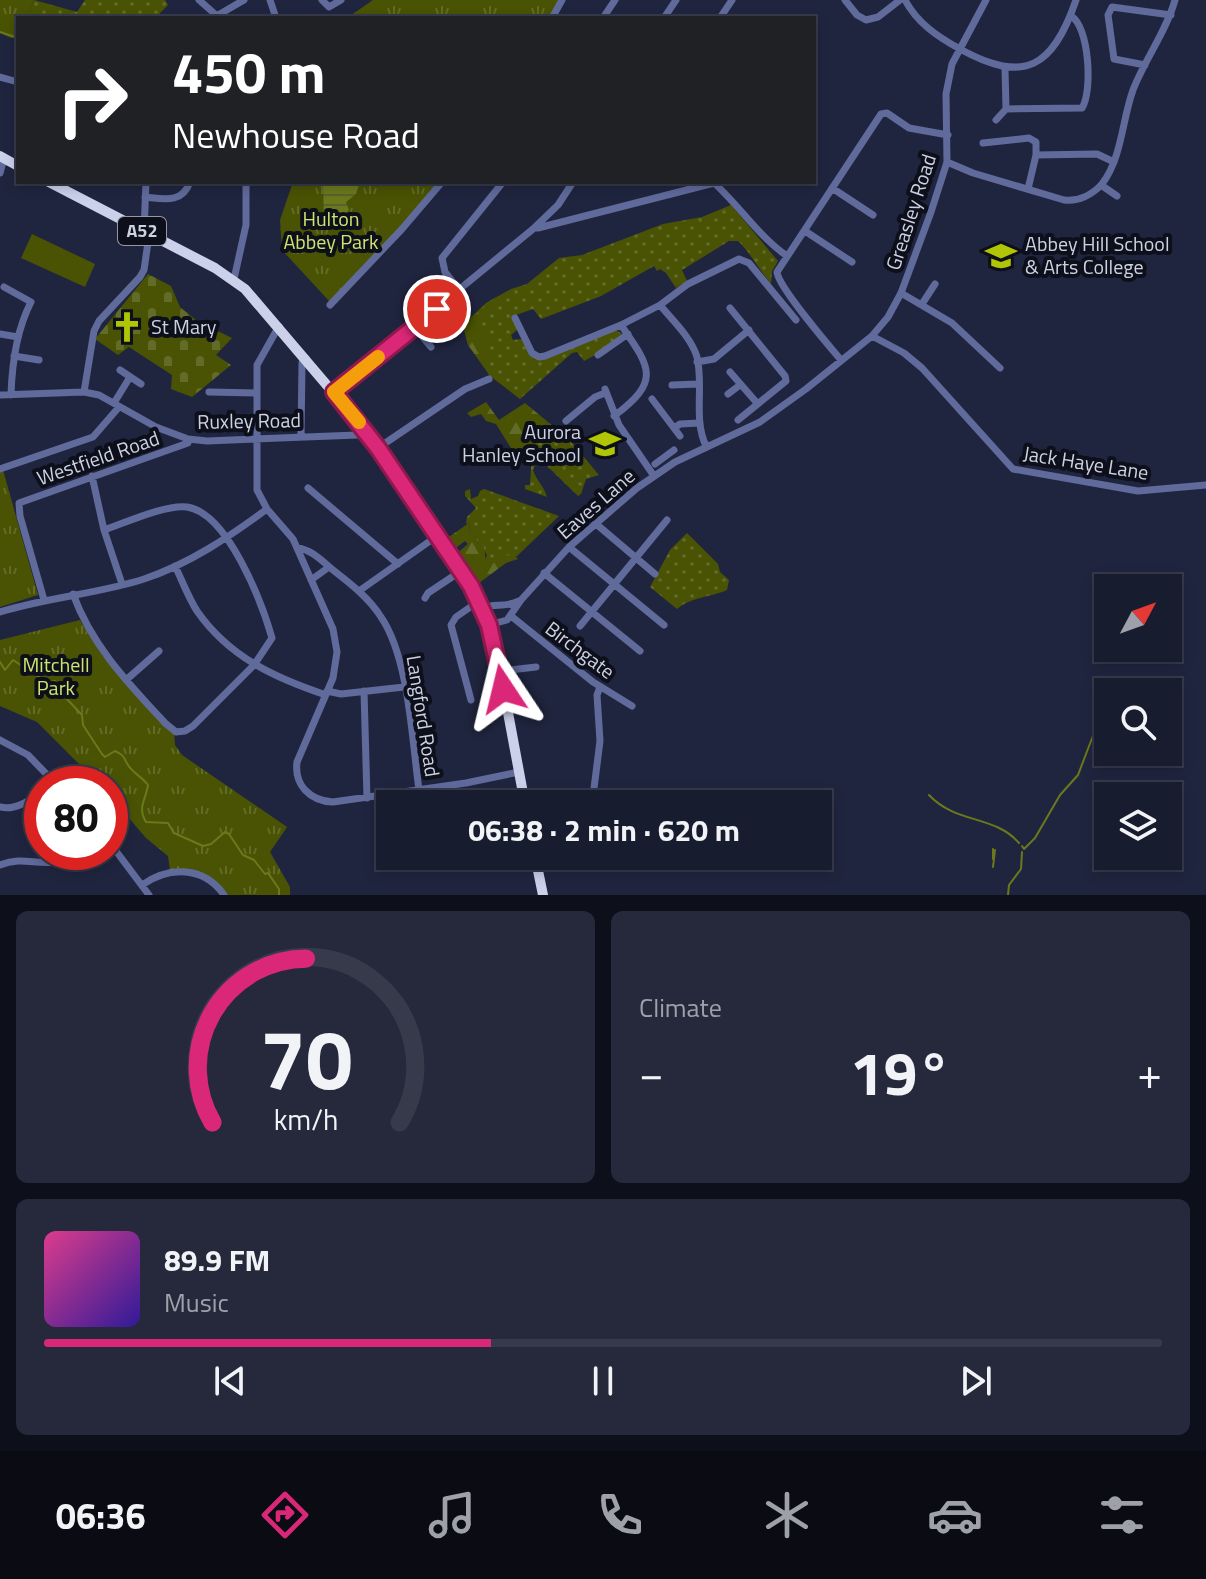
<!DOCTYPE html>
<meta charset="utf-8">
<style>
body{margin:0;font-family:"Titillium Web",sans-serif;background:#25293b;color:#f1f3f6;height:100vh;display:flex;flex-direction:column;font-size:30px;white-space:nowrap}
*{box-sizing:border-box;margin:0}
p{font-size:26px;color:#9fa1aa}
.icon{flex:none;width:44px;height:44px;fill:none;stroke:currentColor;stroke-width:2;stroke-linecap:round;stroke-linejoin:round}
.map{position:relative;height:895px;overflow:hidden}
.drawer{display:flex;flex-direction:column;gap:16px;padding:16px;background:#0d0f1a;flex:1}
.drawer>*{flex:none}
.hud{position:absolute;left:16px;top:16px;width:800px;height:168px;border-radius:0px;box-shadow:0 4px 12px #0003,0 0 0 2px #363a4b;background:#202124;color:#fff;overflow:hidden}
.needle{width:52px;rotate:49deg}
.controls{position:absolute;left:1094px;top:574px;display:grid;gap:16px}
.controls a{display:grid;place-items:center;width:88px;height:88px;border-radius:0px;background:#181c2f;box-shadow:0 4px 12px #0003,0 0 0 2px #363a4b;font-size:40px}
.speed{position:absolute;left:24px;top:766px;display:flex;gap:16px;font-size:40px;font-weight:700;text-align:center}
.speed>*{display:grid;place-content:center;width:104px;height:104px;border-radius:50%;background:#181c2f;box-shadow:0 4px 12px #0003,0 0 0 2px #363a4b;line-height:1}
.speed .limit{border:12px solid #d22;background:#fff;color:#111}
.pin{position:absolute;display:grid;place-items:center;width:68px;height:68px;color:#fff;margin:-34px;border:4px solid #fff;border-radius:50%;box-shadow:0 2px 8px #0007}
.me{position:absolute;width:88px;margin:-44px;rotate:350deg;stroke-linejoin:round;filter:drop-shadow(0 0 6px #0008)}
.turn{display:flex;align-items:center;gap:28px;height:168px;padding:0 24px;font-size:36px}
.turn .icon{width:104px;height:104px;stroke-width:2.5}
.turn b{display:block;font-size:56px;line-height:68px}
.big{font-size:60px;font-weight:700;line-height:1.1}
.drawer .tile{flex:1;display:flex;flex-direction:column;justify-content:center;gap:12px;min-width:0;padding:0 28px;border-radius:12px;background:#25293b}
.drawer .dial{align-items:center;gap:0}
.dial svg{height:208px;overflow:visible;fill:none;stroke:#363a4b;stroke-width:7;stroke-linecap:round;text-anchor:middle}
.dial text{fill:#f1f3f6;stroke:none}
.song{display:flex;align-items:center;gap:24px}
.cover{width:96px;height:96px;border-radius:12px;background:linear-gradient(135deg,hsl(330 70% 55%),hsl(250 70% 35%))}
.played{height:8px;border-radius:4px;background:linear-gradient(90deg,#db2777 40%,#363a4b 40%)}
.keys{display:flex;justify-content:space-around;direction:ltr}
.heat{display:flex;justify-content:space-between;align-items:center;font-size:44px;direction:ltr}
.drawer .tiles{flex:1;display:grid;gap:16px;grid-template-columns:1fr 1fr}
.tile:last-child{grid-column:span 2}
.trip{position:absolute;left:376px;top:790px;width:456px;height:80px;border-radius:0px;background:#181c2f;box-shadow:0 4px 12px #0003,0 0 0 2px #363a4b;font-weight:700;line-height:80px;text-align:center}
.tabs{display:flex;height:128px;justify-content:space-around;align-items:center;background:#0a0b13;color:#9fa1aa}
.tabs .icon{width:56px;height:56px}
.tabs .selected{color:#db2777}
.tabs b{font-size:36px;color:#f1f3f6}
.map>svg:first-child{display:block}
.grass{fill:url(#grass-dots)}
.forest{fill:url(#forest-firs)}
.cemetery{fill:url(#cemetery-stones)}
.park{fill:url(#park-tufts)}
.pitch{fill:#495303}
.water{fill:url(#water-rules)}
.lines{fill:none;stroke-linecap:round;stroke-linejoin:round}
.stream{stroke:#6b791c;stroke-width:2}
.minor{stroke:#606b9c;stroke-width:7}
.highway{stroke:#cbd1ea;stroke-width:10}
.route-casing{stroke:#8e194d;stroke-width:20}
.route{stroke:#db2777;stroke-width:14}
.slow{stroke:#f59e0b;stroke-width:14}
.labels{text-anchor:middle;stroke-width:8;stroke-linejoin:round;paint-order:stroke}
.shield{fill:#0d101b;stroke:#9397a6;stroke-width:2}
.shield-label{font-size:18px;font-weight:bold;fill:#cdd1e2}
.street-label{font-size:20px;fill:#cdd1e2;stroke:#0d101b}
.park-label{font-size:20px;fill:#cfe36e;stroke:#0d101b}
.poi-label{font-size:20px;fill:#cdd1e2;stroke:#0d101b;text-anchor:start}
</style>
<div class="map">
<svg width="1206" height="895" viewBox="0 0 1206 895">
<defs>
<pattern id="grass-dots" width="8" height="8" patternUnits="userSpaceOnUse" patternTransform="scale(2)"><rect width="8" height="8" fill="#495303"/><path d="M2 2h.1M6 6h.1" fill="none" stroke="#626b27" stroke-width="1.8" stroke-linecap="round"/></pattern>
<pattern id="forest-firs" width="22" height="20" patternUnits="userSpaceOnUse" patternTransform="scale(2)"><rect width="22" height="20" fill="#495303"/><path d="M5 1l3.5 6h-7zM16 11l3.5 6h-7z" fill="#626b27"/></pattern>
<pattern id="cemetery-stones" width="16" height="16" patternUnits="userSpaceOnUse" patternTransform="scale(2)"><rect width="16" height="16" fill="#495303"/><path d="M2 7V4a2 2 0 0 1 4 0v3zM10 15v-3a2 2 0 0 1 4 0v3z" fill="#626b27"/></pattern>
<pattern id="park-tufts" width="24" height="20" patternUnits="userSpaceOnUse" patternTransform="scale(2)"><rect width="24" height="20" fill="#495303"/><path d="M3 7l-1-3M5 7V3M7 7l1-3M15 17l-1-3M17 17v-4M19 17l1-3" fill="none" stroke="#626b27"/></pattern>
<pattern id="water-rules" width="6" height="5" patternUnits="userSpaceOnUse" patternTransform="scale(2)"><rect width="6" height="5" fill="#6b791c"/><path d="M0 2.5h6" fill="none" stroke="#59622c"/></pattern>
</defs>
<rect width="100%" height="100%" fill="#20253f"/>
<path class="grass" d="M34,0L77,12L85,0H165L168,5L160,13V18H28Z
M731,205L778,261L772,271L771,284C760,271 750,252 738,241H729L682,270L687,281L676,288L666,273L660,269L657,271L654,266L601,296L541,319L533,309L516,315L517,330L511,335L513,340L522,339L531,357L616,330L622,334L599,353L584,361L577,352L572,353L520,399L490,376L468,345L463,325L486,303L511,289L527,284L559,258L582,255L663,224L702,217Z
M548,422L566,436L599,475L586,479L581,494L578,496L543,462H536L533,470C536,480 544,486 547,497L525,489V485H530L532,453L525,448L538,442L547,433L543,426Z
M470,489L471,499L478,496L480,491L484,489L559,516L516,557L514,555L496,564L485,561L487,555L470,532L469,523L466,524L467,517L476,508L465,496V491Z
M687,533L718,564L720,572L729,580L727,590C709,598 693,596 677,609L650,587L670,550Z"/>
<path class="forest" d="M496,297L500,306L485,314L481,324L489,349L485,360L480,361L468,345L463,325Z
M486,402L499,420L525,403L548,422L543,426L547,432C538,443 526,447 516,456L496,424L486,421L481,414L471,417L467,413Z
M469,523L470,532L477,536V542L484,547L486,561L495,563L500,556L514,555L518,559L506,563L479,583H476L456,554L468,544L465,541L453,550L446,539Z"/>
<path class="cemetery" d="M148,274L171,286L180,307L197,321L232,338L216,355L231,365L192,397L171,389L172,375L129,347L118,355L95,339Z"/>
<path class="park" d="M0,0H34L28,18H18V37L11,38L0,33Z
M373,0H560L550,18H347Z
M293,182H440L402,227L330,302L282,250L280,220Z
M3,470L38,595L0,607V471Z
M80,620L102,655L174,732L175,745L182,755L287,827L270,852L290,887V895H226C210,874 196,869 170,870L168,856L146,838L110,796V784H99L37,722L0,706V640Z"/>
<path class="pitch" d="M32,234L95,264L85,287L21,258Z"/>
<path class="water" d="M323,182H360L356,194L346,202L349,210L344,215L343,224L340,227L327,226L324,222Z"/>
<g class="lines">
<path class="stream" d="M0,32L18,38
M0,662L5,670L13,660L48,683L55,681L64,690V696L82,715L83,725L102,754L105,757L115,751C124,755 123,757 128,765C132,772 143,778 148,785C146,800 137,807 146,822L168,823L174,833L203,846L211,844L225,832L229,834L243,855L254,860L265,874L268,873L279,889V895
M929,795C956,824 995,815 1019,843
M1022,846L1024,849L1035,838L1060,795L1078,775L1099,720L1108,711
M993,859V849
M993,867L995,850
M1008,895L1009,885L1021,869L1022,852"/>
<path class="minor" d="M199,0L216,15
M270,0L276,18
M322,0L329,7L341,0
M845,0L857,15L866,20L878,17L900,0
M905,0C917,23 938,37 960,49C1025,85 1053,67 1076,0
M213,18L244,0
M552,18L562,0
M603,18L615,0
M664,18L676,0
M720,18L732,0
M1145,65L1114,59L1108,15L1112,7L1171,15
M1005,69L1006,109L1082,108C1093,91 1089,26 1071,16
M0,77L18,82
M996,120L1006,109
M983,143L1029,138L1036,142V155L1028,189
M1036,155L1097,154L1114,162
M947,162L973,173L1064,200C1078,202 1092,195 1102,184C1122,158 1122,120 1133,90C1145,59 1166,32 1175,0
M0,173L4,158
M713,182C739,205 758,236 787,256
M1101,185L1117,196
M832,188L873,215
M145,197C164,199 182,204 190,182
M538,228L714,183
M805,231L852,262
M144,232L146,182
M234,279L246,225V182
M4,287L31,302C16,331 12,363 11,395
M459,290L445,272L442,258L503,182
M901,293L952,323L1000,368
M922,304L935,284
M330,305L402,229L442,182
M660,305C672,320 691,337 697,357C704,386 693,419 706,446
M730,308L785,376L786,381L738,420
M515,318L532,353L539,357L545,356L621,325L660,305L688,284L739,259L749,263L796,320
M279,326L257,365V490L267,509L293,539L333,629L337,652L333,678L297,762C294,785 310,801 333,802L466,783L519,772
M415,328L431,347
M0,334L18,337
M872,336L904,353L922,368L1013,469L1138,491L1206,485
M598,355L628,334
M14,356L39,360
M841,360C829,346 778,286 777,272L881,114L887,113L909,128L948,135
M697,362L714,359L749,330
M120,370L141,384
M730,372L757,403
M672,385L698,384
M605,389L619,425L654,476
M84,392L94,331L99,321L140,277L144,270L149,235
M209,392L256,393
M334,392L533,229L558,205L573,182
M728,394L740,385
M0,395L84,392L99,395L156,427L188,439L207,441L357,435L365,430
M652,399L680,436
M114,403L130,377
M614,416C661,381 651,368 621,325
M566,421L595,397L605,393
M674,428L680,424L700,423
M301,437L302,363L306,358
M378,448L465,389L489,379
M655,464L674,450
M0,469L93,437L119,407
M92,476L104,530L122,584
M308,488L398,564
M595,523L655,574
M569,547L664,625
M297,548C311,549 322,561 333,570C351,584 369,598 381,617C409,658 412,740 419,790
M175,566C182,580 188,597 197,611C229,657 275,678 326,695
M544,573L640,651
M311,580L329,567
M359,591L437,536
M73,594C92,646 128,683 165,723L176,732L185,731L193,726L254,665L272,638C262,603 228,513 187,507C166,504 125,523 104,530
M425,598L428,593L461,571
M44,600L20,516L19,503L188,443V439
M483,608C495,603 505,608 519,601
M0,612C48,597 98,594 144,579C189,564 229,537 267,509
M511,616L593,682L632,706
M489,625L507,620L521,600L569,547L637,488L675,462L760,422L806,389L872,336L888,317L901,293L931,212L947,162L946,94L952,64L986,0
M580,626L667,520
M501,671L536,667
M126,680L159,651
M327,691L341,694L404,687
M364,691L367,798
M471,700L451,625L456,617L479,601
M0,740L28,755L56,784
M592,804L600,741L597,695L600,687
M0,807C15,811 30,801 42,791
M110,843L149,895
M0,865C29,853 46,874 78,852
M142,885C169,866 204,866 224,895"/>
<path class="highway" d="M0,156L18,166
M49,182L215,268L245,289L365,430L471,586L483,608L496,648L525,804
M535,856L543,895"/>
</g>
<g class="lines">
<defs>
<path id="route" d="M437,309L334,392L378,448L471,586L489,625L503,689"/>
</defs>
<use href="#route" class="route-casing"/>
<use href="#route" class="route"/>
<path class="slow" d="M359,422L334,392L378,357"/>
</g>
<defs>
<symbol id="school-bare" viewBox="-9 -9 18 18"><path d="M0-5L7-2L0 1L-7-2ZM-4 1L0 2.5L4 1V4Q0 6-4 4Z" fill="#afc505" stroke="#0d101b" stroke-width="2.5" paint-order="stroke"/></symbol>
<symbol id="church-bare" viewBox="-9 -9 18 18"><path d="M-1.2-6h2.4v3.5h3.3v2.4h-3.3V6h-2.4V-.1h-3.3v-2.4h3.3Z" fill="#afc505" stroke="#0d101b" stroke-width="2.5" paint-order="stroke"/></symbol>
</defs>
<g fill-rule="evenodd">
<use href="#school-bare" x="979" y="234" width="44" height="44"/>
<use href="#church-bare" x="105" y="305" width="44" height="44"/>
<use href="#school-bare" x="583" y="422" width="44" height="44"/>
</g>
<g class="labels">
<rect class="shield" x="118" y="217" width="48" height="28" rx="6"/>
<g class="shield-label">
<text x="142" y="237">A52</text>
</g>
<g class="street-label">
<text transform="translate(911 212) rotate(-72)" y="7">Greasley Road</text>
<text transform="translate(249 421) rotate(-1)" y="7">Ruxley Road</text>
<text transform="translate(98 458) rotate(-19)" y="7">Westfield Road</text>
<text transform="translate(1086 463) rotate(9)" y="7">Jack Haye Lane</text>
<text transform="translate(596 504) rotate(-41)" y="7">Eaves Lane</text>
<text transform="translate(580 650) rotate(37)" y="7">Birchgate</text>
<text transform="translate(423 716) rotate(81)" y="7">Langford Road</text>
</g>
<g class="park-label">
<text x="331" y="226">Hulton<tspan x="331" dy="23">Abbey Park</tspan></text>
<text x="56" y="672">Mitchell<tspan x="56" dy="23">Park</tspan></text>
</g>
<g class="poi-label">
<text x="1025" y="251">Abbey Hill School<tspan x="1025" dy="23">&amp; Arts College</tspan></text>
<text x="151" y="334">St Mary</text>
<text x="581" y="439" text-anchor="end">Aurora<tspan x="581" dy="23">Hanley School</tspan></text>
</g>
</g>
</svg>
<div class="controls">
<a><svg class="needle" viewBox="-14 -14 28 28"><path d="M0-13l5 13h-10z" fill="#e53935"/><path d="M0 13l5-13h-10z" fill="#9fa1aa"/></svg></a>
<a><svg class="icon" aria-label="search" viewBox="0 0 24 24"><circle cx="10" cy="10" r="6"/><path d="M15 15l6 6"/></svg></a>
<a><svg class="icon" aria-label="layers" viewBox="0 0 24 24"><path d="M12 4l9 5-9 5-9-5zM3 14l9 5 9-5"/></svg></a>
</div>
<div class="speed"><div class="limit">80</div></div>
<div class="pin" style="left:437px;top:309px;background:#d93025"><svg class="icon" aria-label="arrive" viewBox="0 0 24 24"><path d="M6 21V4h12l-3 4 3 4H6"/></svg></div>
<svg class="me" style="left:503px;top:689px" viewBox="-20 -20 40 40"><path d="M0-17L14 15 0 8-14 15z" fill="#db2777" stroke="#fff" stroke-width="4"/></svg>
<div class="trip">06:38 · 2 min · 620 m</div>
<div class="hud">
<div class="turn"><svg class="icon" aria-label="right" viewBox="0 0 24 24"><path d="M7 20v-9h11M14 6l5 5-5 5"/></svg><div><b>450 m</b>Newhouse Road</div></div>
</div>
</div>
<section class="drawer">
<div class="tiles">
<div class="tile dial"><svg viewBox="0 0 100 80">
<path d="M14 69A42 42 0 1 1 86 69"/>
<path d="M14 69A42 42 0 0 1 50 6" stroke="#db2777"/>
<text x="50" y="56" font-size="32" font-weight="700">70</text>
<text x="50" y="72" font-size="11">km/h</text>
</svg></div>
<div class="tile"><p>Climate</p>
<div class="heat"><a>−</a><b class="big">19°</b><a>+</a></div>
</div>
<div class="tile">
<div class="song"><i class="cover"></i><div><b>89.9 FM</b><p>Music</p></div></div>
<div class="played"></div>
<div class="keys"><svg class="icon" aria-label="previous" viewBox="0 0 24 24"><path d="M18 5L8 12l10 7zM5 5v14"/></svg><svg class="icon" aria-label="pause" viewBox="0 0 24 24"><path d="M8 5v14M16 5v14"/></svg><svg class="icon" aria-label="next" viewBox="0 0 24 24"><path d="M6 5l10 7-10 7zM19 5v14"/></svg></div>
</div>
</div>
</section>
<nav class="tabs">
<b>06:36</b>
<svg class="icon selected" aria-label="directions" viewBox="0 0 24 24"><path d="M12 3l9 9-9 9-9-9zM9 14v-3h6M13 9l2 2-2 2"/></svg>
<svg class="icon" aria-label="music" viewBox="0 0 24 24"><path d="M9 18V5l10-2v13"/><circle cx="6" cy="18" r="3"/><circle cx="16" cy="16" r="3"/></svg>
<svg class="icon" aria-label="phone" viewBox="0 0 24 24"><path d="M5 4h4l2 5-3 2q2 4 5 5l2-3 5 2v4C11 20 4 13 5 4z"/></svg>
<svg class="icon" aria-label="climate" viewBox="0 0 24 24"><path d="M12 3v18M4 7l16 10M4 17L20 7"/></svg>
<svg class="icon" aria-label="car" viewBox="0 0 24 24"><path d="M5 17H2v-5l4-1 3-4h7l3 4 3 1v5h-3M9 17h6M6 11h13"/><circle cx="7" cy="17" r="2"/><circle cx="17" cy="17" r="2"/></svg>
<svg class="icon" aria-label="filters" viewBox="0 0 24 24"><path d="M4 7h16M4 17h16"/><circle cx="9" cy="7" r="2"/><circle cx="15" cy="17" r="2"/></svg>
</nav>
